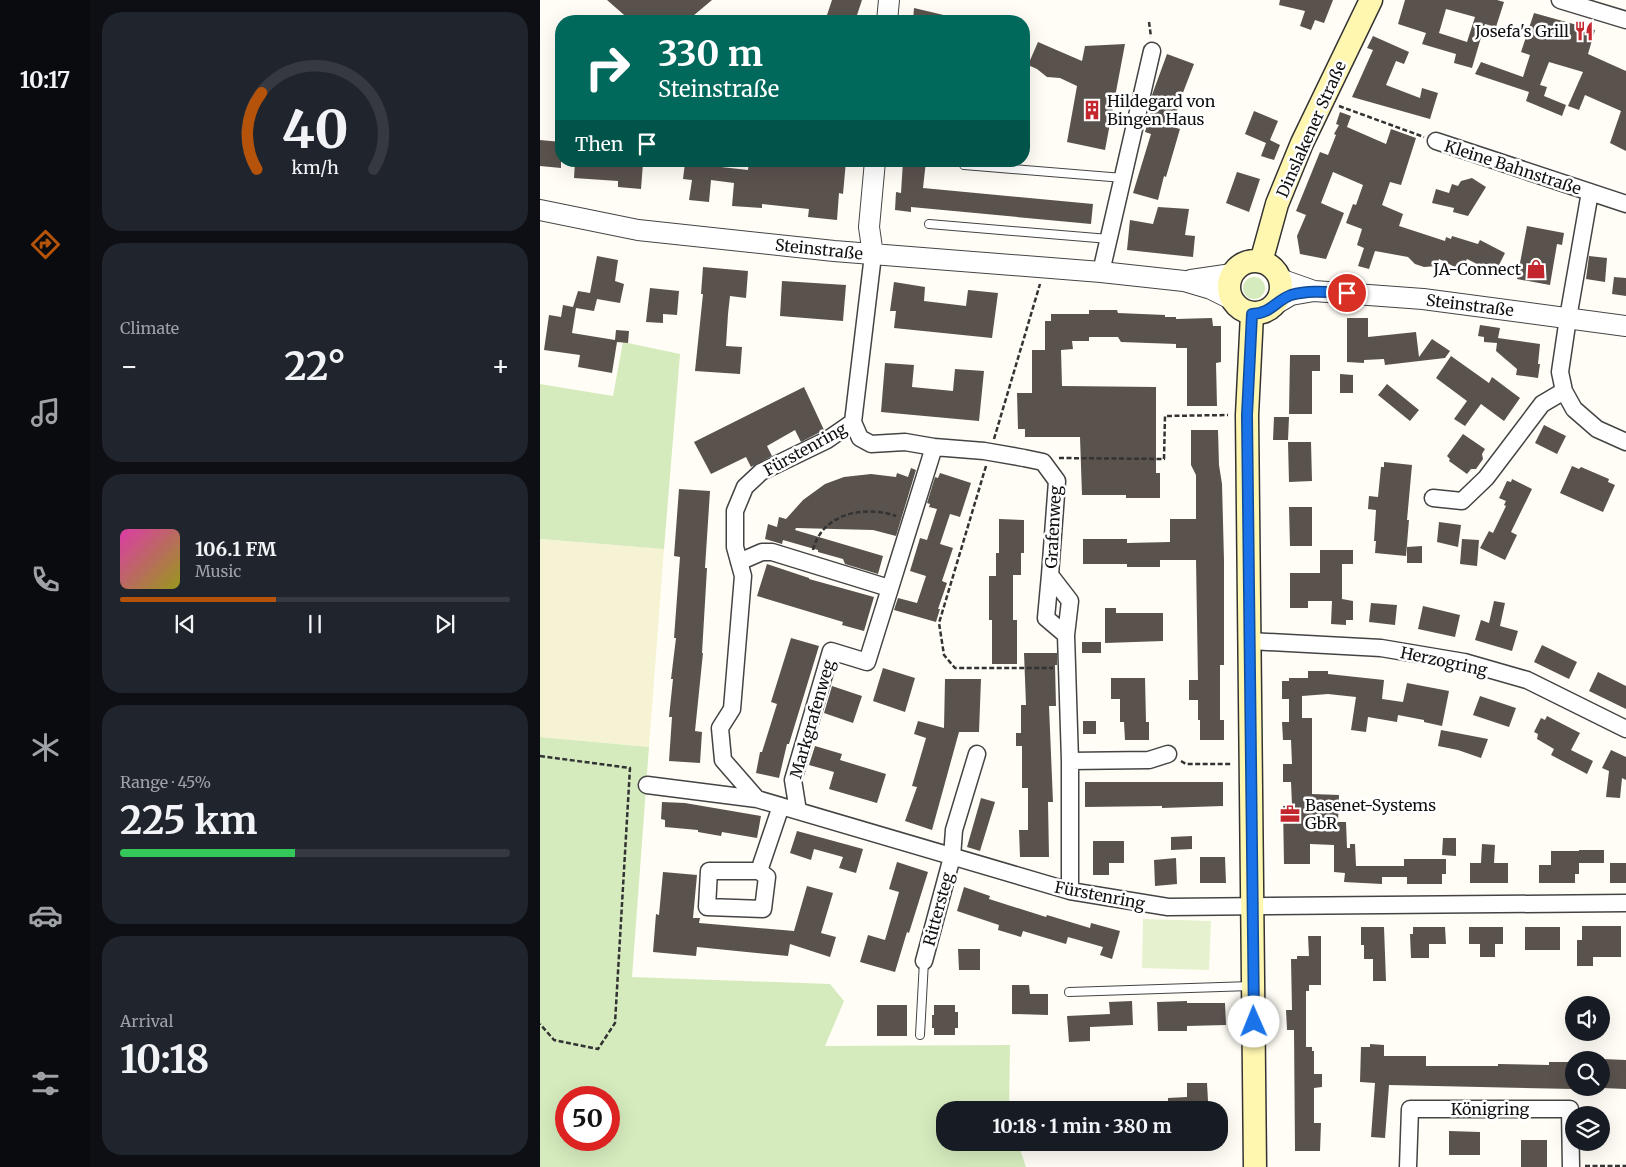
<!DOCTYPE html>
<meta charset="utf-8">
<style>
body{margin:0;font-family:Merriweather,serif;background:#20242c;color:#f1f3f6;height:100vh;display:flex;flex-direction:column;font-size:19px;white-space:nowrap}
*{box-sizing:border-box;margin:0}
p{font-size:16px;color:#9ea1a6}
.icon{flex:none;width:28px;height:28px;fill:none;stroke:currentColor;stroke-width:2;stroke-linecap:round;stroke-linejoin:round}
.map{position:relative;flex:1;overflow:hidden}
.drawer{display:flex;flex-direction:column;gap:12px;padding:12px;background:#0d0f14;width:450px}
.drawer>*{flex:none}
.hud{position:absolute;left:15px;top:15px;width:475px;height:152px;border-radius:20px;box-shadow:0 5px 20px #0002;background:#00695c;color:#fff;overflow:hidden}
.buttons{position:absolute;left:1025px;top:996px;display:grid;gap:10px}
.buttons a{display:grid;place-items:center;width:45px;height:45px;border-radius:50%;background:#171b24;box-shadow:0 5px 20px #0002;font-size:25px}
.speed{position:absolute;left:15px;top:1086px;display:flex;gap:10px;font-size:25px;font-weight:700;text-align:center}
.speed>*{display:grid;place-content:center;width:65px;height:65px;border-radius:50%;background:#171b24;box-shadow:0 5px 20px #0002;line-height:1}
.speed .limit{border:8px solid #d22;background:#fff;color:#111}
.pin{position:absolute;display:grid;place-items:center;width:42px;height:42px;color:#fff;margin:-21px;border:2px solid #fff;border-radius:50%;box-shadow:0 1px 5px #0007}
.me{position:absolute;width:55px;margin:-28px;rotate:359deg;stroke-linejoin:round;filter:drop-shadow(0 0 4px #0008)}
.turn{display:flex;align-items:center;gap:18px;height:105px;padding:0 20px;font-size:22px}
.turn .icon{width:65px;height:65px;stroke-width:2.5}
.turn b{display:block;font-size:35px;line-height:42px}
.then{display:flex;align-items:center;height:48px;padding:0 20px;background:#0003;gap:10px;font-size:19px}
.big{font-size:38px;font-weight:700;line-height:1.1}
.drawer .tile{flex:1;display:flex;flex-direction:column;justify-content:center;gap:8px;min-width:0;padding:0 18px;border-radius:20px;background:#20242c}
.drawer .dial{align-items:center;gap:0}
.dial svg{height:130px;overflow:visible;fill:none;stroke:#363941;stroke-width:7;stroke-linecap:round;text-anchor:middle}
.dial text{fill:#f1f3f6;stroke:none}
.song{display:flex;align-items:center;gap:15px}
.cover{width:60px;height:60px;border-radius:8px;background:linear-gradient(135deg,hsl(320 70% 55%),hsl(60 70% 35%))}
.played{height:5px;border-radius:2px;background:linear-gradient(90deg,#b45309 40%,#363941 40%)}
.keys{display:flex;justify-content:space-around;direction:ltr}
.heat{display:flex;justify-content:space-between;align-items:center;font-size:28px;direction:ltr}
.charge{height:8px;border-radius:4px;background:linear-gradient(90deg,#34c759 45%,#363941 0)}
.trip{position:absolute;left:396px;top:1101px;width:292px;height:50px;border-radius:20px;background:#171b24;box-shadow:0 5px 20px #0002;font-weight:700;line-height:50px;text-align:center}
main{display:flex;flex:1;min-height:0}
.menu{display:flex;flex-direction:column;width:90px;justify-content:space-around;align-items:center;background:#090b0e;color:#9ea1a6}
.menu .icon{width:35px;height:35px}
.menu .selected{color:#b45309}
.menu b{font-size:22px;color:#f1f3f6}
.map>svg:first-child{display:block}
.farmland{fill:#f6f3d4}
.green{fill:#d5ebbd;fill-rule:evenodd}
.pitch{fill:#e6f2cf}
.building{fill:#5a524d;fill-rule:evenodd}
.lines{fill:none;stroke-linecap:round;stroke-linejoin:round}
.service-casing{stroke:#444;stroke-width:10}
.minor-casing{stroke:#444;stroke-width:19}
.tertiary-casing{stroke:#444;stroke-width:22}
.secondary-casing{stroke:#333;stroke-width:25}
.path{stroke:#333;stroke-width:2.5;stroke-dasharray:5 2.5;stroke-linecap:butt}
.service{stroke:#fff;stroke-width:8}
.minor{stroke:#fff;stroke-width:16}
.tertiary{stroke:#fff;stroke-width:20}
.secondary{stroke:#fff6b0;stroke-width:22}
.route-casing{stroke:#114b97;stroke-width:12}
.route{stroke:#1a73e8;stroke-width:9}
.labels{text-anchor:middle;stroke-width:5;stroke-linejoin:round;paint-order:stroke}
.poi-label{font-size:16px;fill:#111;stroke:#fff;text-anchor:end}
.street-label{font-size:16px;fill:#111;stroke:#fff}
</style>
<main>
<nav class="menu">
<b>10:17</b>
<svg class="icon selected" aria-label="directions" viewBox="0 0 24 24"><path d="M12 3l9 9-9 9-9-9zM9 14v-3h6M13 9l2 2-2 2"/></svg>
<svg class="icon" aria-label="music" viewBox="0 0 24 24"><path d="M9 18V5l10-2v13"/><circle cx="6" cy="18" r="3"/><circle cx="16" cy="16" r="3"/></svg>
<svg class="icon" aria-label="phone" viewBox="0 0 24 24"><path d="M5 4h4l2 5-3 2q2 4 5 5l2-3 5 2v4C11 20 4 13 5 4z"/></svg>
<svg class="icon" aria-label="climate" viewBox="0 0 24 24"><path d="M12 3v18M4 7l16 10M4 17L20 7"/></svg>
<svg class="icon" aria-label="car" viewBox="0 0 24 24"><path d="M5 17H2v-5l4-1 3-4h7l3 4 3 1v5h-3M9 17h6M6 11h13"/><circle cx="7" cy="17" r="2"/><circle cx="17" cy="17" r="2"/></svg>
<svg class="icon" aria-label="filters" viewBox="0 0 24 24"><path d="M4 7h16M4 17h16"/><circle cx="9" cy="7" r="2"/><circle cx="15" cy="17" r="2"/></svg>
</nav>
<section class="drawer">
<div class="tile dial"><svg viewBox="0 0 100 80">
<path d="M14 69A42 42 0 1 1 86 69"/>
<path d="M14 69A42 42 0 0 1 17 22" stroke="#b45309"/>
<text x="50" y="56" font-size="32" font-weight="700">40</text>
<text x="50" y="72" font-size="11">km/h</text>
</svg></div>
<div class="tile"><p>Climate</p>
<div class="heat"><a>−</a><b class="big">22°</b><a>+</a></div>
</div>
<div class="tile">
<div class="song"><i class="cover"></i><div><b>106.1 FM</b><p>Music</p></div></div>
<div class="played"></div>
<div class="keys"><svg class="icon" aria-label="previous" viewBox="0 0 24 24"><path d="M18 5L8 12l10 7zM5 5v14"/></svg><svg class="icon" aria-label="pause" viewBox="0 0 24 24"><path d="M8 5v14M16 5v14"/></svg><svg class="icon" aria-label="next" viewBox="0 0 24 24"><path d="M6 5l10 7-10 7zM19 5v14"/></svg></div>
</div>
<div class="tile"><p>Range · 45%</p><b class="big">225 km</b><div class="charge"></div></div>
<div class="tile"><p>Arrival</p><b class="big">10:18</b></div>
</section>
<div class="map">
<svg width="1086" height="1167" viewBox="0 0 1086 1167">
<rect width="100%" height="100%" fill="#fffdf5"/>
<path class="farmland" d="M0,539L124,549L109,747L0,737Z"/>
<path class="green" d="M703 288a11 11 0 1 1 22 0a11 11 0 1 1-22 0Z
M83,342L140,354L124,549L0,539V384L73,396Z
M0,737L109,747L92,977L290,984L304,1001L285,1046L470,1045L469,1110H405V1142L478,1143L486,1167H0ZM26,1098H69V1140H26Z"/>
<path class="pitch" d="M603,919L671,921L669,970L602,968Z"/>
<path class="building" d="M67,0H172L147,21H91Z
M292,0H322L315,21H285Z
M740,0H793L784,23L775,20L771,30L760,26L765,11L739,5Z
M865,0H957L964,2L956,27L945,24L932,68L914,63L916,54L882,44L886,33L858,24ZM906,9L935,17L927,42L899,33Z
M374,8L412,17V21H373Z
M994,13L1055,30L1048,54L1086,71V151L1070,143L1081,111L1045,95L1039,110L1028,106L1043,72L1009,62L1000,85L1007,87L1004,96L1026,105L1022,116L986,101L989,92L935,74L941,62L983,77L990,55L981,52Z
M833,36L869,52L864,64L856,61L846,85L880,98L882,88L898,93L890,119L812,97L833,50L827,48Z
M498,42L542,61L545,46L585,44L565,150L527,142L537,86L520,78L507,77L497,69L488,65Z
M627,54L654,64L639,103L633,127L640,129L626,177L624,176L618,200L593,193L611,134L605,132L612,108L609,107L612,95Z
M714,111L738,121L730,140L740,145L734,160L721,156L726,143L705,134Z
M800,112L811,116L807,127L846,144L851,129L876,138L861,185L850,182L842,205L863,214L859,226L905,241L906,237L911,239L912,236L938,244L940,240L965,253L955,273L927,259L921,270L899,259L897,266L884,267L875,264L868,257L835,251L829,269L818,266L824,248L817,245L822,229L806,223L813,204L816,205L823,185L793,172L781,203L804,213L786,259L760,254L757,236L766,215L756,211L780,152L788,155L796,135L794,134L799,125L796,124Z
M0,140L21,142V168L0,166Z
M35,161L103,163L101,189L78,187V181L34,178Z
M209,161H306L303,194L299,193L297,220L268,217L269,209L222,204V208L192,206L194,183L171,180L169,202L149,200L152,180L143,179L145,163L208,170Z
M363,161H386L383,188L553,204L551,224L371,207V212L355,210L356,192L361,193Z
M697,172L720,179L709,212L686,203Z
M932,178L946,187L928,216L913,212L914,208L892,203L896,189L909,193L912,184L918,186L921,181Z
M618,207L649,209L645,235L655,236L653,257L587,250L590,220L613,224Z
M987,226L1024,233L1022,245L1017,244L1010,285L977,279Z
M57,256L78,260L75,281L84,284L80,303L57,299L54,311L36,308L32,333L75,340L76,330L89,331L88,343L77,342L72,373L38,367L40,355L4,350L9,315L21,317L23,305L33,307L38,291L50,293Z
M1049,256L1067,258L1065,282L1046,279Z
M163,267L208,271L206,298L190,296L188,314L186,346L202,347L200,374L155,371L163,294H161Z
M1074,277L1086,278V296L1072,294Z
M242,281L306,285L303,321L240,316Z
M354,282L385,287L384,301L426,306L428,290L458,293L452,338L354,328L356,311H350Z
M110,288L139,291L137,315L123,314V323L106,322Z
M549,310H577L578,313L625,315V317H636V319L672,318L673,326H681V362L676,363L677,406H647V348H636V344L581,342L578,337H549V341H532L533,349L521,350L522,386L616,387V473H620V498H586V495H542L540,437H485V429H478L477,393H492V350H505V321H511V314H549Z
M807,318H828V337L876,332L879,357L892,339L910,351L905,358L845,365L844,359L824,360V363L807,362Z
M940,325L960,328L958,338L1000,344L998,364H1000L998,378L976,375L977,369L956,351L957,343L944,342V337L938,336Z
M750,355H780V371H772V414H749Z
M911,356L949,383L952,377L980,398L964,421L941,404L925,426L914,419L927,401L896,378Z
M345,363L374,365L372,387L413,391L415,369L444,371L439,421L341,412Z
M800,374L813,375V393H800Z
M847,384L879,410L870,421L838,395Z
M264,387L284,430L261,442L255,430L227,446L232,456L211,467L206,457L171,474L154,442Z
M734,417H749L748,440H733Z
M1004,425L1026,436L1017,454L995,443Z
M651,430H678L679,465L682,484L684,560V665H680V720H684V740H660V720H658V700H649V680H658L656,560H620V567H587V564H543V539H587V543L630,542V519H656V475L651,465Z
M923,434L945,449L942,454L943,459L936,469H931L927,474L909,461L910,459L907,456Z
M748,442H771L772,481L749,482Z
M844,462L872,465L867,520H869L866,556L835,553L836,541H834L836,510L828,509L829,496L838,497L841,467H844Z
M1032,466L1039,469L1041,467L1069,479L1068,482L1075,485L1063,512L1020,493Z
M371,468L376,470L356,536L333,530L256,528L255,530L343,556L338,574L305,564L303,559L278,552V550L243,540L242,544L225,539L228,524L237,527L239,517L246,519L263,500L285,484L304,477L331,474L356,477L357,473L368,477Z
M400,473L431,483L420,517L410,514L400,544L413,548L402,581L407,583L398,609H400L396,622L354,610L358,598L377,603L386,576L370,571L380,538L387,540L397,509L389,507L390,504L387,503L395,477L398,478Z
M972,479L992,489L971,532L977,535L965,560L940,548L949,531L953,533L966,506L964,505L966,501L959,498L967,481L971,482Z
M139,489L170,491L165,568H167L162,653H163L155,731L162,732L160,763L129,761L132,717H129L133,679H131L136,638H134L140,557L134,556Z
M749,507H772V546H750Z
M459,519L484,520V553H481V575H473V620H477V664H452V620H449V576H456V553H459Z
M899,522L921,525L918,547L897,542Z
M922,539L939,540L937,566L920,564Z
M882,546V563H867V547Z
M780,550H813V564H802V599L813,601V620H806V625L791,624L792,601H768V608H750V573H780Z
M227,564L269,578V579L334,597L324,631L302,625L303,622L217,596Z
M954,601L965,603L960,626L978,631L972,651L935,640L941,620L949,623Z
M831,603L857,605L855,625L829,622Z
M883,606L920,615L915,637L878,629Z
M565,608H576V613H623V641L565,643Z
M251,638L279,646L249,744H247L239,778L216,773L220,752H222L237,704L231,702Z
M542,642H561V653H542Z
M1002,645L1037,662L1029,679L994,662Z
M484,653H517V665H515L516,706H509L513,802H508L509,857H480L479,830H488V788H482V746H476V733H481V705H486Z
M343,668L375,678L365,712L333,701Z
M768,671H788V674L844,680L842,699L863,702L867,683L909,691L902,726L884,722V720L858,715L857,722L828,717L826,732L811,730L816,697L788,694L762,696V718H772V794L799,795L798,822H806L807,848H810V844H815L816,866H864V859H906V874H902V884H867V877H842V884L804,882L805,873L794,872V845L770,844V864H744L743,806L752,805L751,782H743V764H752L751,740H743L742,722H749V699H742V681H749V678H768Z
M1058,672L1086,686V709L1049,691Z
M571,678H605L606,722H609V740H585L584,722H580V699H571Z
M405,679H441L439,732H419L392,830L365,821L377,787L372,786L386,738L374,734L378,721L404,728Z
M292,686L322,696L313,723L284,713Z
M940,696L976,708L969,727L933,715Z
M1007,716L1040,733L1031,750L1053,761L1047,774L1011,755L1014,749L997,739L998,734L994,732L1001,718L1005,720Z
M543,721H556V734H543Z
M901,730L948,739L941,758L918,750L898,746Z
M275,746L302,754L300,760L346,774L337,803L289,789L294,772L269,765Z
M1071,750L1086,757V780L1082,778L1080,798L1066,797L1069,771L1062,768Z
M545,782H683V806L622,808V806L545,807Z
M441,798L455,802L440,851L427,847Z
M122,802L145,803L221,816L217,838L182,832L181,836L158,832V830L125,827V820L121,819Z
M257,831L323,849L316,873L299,868L303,857L274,849L271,860L250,853Z
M652,836V849L631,850V837Z
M903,838H916V856L902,855Z
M553,841H584V863H569V875H553Z
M942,844L955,845L954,863H968V883H930V863H941Z
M1039,850H1064V863H1039V874H1035V883H999V865H1011V851H1039Z
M660,857H685L686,883H660Z
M636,858L637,884L615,886L614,860Z
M357,862L388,872L369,933L367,932L355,972L320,962L328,935L345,940L359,892L349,889Z
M1070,863H1086V883H1070Z
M123,872L157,875L153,918H160L159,923L254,931L267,886L293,893L281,933L296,937L290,957L250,944L248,956L157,947L156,956L113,952L116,914L119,915Z
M424,887L450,896L449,899L506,917L507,915L550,928L551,923L580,931L572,959L560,955L563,947L528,937L526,944L483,931L481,937L458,930L459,925L417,911Z
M1042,926H1081V957H1053V966H1037V940H1042Z
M821,927H844L846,981H833V959H824V945H821Z
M873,927H905L906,944H889V958H871L870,934H873Z
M929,927H963V944H955V957H940V944H929Z
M985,927H1020V950H985Z
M768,936H781V985H769V991H766V1047H772V1051H774V1074H782V1087L774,1088V1123H781L780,1151H755L754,1030H747L746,1010H752L751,959H757V956H769Z
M418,949H440V970H419Z
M472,985H489L490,994H508V1015L472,1014Z
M592,1001L593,1025L550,1027V1041L529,1042L527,1016L570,1014L569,1002Z
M647,1001V1003H685L686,1025L647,1026V1031H618L617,1002Z
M337,1005H367V1036H337Z
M394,1005H415V1012H418V1028H415V1035H394V1028H392V1015H394Z
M830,1044L844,1045V1056H886V1066H958V1064L1009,1065V1062H1034V1089L849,1085L845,1138L831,1137L835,1083L820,1082L821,1047H830Z
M1062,1059L1086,1060V1089L1062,1088Z
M647,1083H667L668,1101H662V1110H628V1098L647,1097Z
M909,1131L940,1132V1155H909Z
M981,1140H1007V1167H981Z"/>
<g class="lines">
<defs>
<path id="service" d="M424,165L583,178
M389,224L569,239
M529,992L711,986
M380,1035L384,961"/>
<path id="minor" d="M1020,0L1086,20
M896,141L1086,204
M1050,192L1028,318L1020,372L1024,391L1034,409L1057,429L1086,442
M561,272L612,51
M313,422L320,438L331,444L365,442L394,447L444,451L484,458L503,462L517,481L510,575L530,601L526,635L530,761V891
M893,498L922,501L946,478L1002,404L1024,391
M199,562L222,552H232L349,588
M510,575L506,618L526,635
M710,641L841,648L924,662L987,680L1086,729
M530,761L609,760L628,754
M107,785L217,799L183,760L180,728L192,709L203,576L195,547V511L205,487L221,472L287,440L313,422L333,255
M217,799L530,891L628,907L1086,903
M258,811L253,780L291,651L327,662L394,447
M219,871H169L167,907L223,909L227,877L219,871L241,806
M384,961L412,857L414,830L437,754
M868,1167L870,1109H1030L1031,1167"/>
<path id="tertiary" d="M347,21L349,0
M0,210L98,230L294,251L561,272L644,281L671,289L691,299
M333,255L329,227L335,161
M740,279L774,291L883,299L1086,326
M651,280L692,274
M734,305L751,295L774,291"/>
<path id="secondary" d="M689 287a26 26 0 1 1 52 0a26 26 0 1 1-52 0Z
M721,262L737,204L762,143L831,0
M712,314L707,415L715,1167"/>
</defs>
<use href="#service" class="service-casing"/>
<use href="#minor" class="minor-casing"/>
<use href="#tertiary" class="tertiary-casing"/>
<use href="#secondary" class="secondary-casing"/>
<path class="path" d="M609,22L611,37
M799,106L884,137
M454,439L500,284
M519,458L624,459L625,416L688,415
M446,466L399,623L404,655L415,668H513
M273,550C282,513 325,505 356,516
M0,756L90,768L75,1023L58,1049L14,1040L0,1024
M641,761L646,764H692
M1045,1166H1086"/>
<use href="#service" class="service"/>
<use href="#minor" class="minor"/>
<use href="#tertiary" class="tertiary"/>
<use href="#secondary" class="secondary"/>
</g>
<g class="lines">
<defs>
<path id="route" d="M714,1022L707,415L712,314C732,313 735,301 751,295C769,290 788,292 807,293"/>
</defs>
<use href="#route" class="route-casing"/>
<use href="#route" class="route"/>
</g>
<defs>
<symbol id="restaurant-bare" viewBox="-9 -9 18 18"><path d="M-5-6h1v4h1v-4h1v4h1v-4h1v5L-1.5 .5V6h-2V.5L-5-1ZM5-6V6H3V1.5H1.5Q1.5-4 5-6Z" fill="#c4262e" stroke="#fff" stroke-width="2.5" paint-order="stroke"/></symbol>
<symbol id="building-bare" viewBox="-9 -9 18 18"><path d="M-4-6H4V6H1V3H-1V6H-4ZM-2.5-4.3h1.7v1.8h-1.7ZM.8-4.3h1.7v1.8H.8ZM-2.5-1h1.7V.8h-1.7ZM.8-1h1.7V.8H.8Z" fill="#c4262e" stroke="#fff" stroke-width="2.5" paint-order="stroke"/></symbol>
<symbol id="shop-bare" viewBox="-9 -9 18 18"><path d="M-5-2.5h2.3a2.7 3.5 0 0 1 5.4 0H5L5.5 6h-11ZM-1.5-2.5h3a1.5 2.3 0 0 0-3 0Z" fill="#c4262e" stroke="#fff" stroke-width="2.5" paint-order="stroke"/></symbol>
<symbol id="office-bare" viewBox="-9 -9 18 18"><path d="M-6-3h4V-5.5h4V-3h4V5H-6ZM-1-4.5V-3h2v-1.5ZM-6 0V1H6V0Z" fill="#c4262e" stroke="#fff" stroke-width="2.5" paint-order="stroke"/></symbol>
</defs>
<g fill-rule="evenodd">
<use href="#restaurant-bare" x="1030" y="17" width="28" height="28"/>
<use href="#building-bare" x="538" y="96" width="28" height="28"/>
<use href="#shop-bare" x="982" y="255" width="28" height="28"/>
<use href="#office-bare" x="736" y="800" width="28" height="28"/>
</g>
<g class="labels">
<g class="poi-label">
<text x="1029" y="37">Josefa's Grill</text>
<text x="567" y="107" text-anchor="start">Hildegard von<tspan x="567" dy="18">Bingen Haus</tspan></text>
<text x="981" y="275">JA-Connect</text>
<text x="765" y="811" text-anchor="start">Basenet-Systems<tspan x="765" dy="18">GbR</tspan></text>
</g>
<g class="street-label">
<text transform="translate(771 129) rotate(-66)" y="6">Dinslakener Straße</text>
<text transform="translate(973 167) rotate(18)" y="6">Kleine Bahnstraße</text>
<text transform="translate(279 249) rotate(6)" y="6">Steinstraße</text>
<text transform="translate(930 305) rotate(7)" y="6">Steinstraße</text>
<text transform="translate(265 449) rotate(-29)" y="6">Fürstenring</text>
<text transform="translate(513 527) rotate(-87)" y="6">Grafenweg</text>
<text transform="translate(904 661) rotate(12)" y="6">Herzogring</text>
<text transform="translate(272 719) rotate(-74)" y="6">Markgrafenweg</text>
<text transform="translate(560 895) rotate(11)" y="6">Fürstenring</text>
<text transform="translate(398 909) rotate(-75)" y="6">Rittersteg</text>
<text x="950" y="1115">Königring</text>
</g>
</g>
</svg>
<div class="buttons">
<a><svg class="icon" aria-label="sound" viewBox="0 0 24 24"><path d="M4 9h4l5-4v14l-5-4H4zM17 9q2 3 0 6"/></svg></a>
<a><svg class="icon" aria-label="search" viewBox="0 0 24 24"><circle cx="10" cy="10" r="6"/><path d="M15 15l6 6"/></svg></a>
<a><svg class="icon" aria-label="layers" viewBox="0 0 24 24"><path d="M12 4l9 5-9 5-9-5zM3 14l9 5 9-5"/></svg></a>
</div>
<div class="speed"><div class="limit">50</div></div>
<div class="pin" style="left:807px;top:293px;background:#d93025"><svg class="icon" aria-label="arrive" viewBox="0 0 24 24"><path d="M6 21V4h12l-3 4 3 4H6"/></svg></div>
<svg class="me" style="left:714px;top:1022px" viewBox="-20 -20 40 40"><circle r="19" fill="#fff"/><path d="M0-13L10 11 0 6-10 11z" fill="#1a73e8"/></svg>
<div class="trip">10:18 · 1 min · 380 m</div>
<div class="hud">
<div class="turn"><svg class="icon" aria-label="right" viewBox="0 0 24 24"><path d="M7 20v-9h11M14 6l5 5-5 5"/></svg><div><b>330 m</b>Steinstraße</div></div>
<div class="then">Then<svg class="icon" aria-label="arrive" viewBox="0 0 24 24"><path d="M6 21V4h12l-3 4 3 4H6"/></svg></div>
</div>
</div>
</main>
